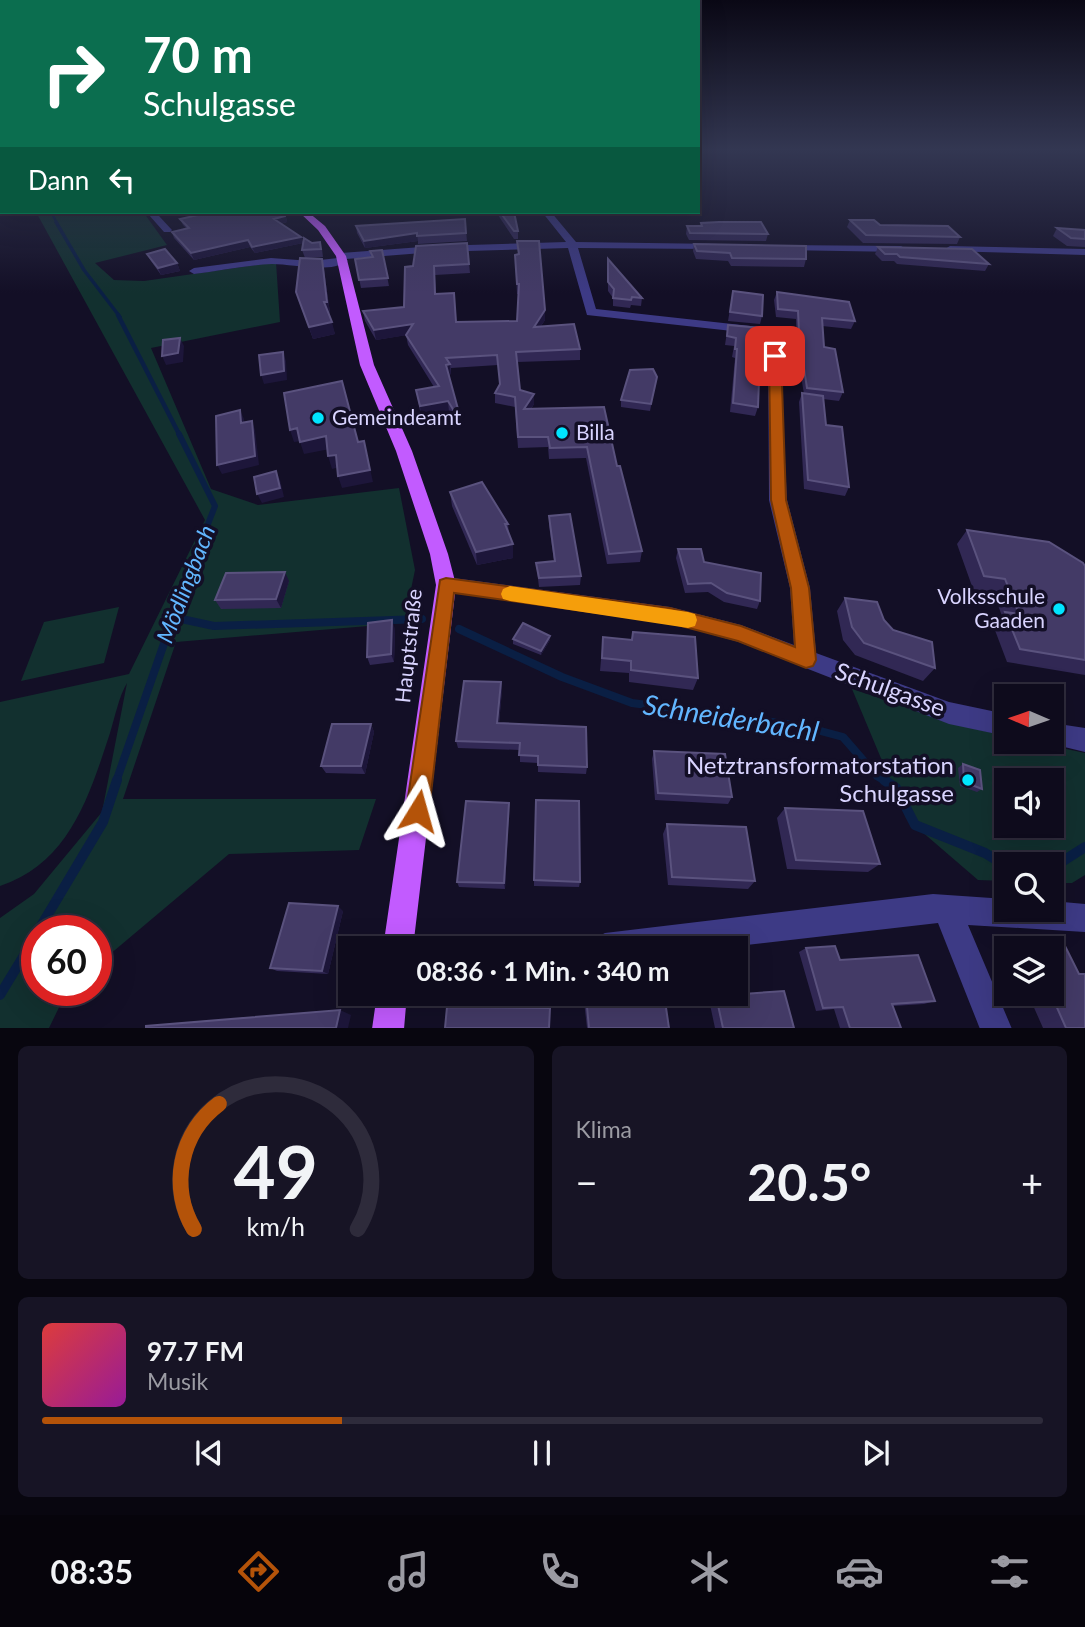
<!DOCTYPE html>
<html lang="de">
<meta charset="utf-8">
<style>
body{margin:0;font-family:Lato,sans-serif;background:#171425;color:#f1f3f6;height:100vh;display:flex;flex-direction:column;font-size:26px;white-space:nowrap}
*{box-sizing:border-box;margin:0}
p{font-size:23px;color:#9b9ba3}
.icon{flex:none;width:38px;height:38px;fill:none;stroke:currentColor;stroke-width:2;stroke-linecap:round;stroke-linejoin:round}
.map{position:relative;height:1028px;overflow:hidden}
.side{display:flex;flex-direction:column;gap:18px;padding:18px;background:#08060f;flex:1}
.side>*{flex:none}
.hud{position:absolute;left:0px;top:0px;width:700px;height:214px;box-shadow:0 7px 28px #0002,0 0 0 2px #2e2b3b;background:#0b6e4f;color:#fff;overflow:hidden}
.needle{width:46px;rotate:272deg}
.controls{position:absolute;left:994px;top:684px;display:grid;gap:14px}
.controls a{display:grid;place-items:center;width:70px;height:70px;border-radius:0px;background:#0e0b1c;box-shadow:0 7px 28px #0002,0 0 0 2px #2e2b3b;font-size:35px}
.speed{position:absolute;left:21px;top:915px;display:flex;gap:14px;font-size:35px;font-weight:700;text-align:center}
.speed>*{display:grid;place-content:center;width:91px;height:91px;border-radius:50%;background:#0e0b1c;box-shadow:0 7px 28px #0002,0 0 0 2px #2e2b3b;line-height:1}
.speed .limit{border:10px solid #d22;background:#fff;color:#111}
.pin{position:absolute;display:grid;place-items:center;width:60px;height:60px;color:#fff;margin:-30px;border-radius:14px;box-shadow:0 4px 10px #0006}
.me{position:absolute;width:77px;margin:-38px;rotate:8deg;stroke-linejoin:round;filter:drop-shadow(0 0 5px #0008)}
.turn{display:flex;align-items:center;gap:24px;height:147px;padding:0 28px;font-size:32px}
.turn .icon{width:91px;height:91px;stroke-width:2.5}
.turn b{display:block;font-size:49px;line-height:60px}
.then{display:flex;align-items:center;height:66px;padding:0 28px;background:#0003;gap:14px;font-size:26px}
.big{font-size:52px;font-weight:700;line-height:1.1}
.side .tile{flex:1;display:flex;flex-direction:column;justify-content:center;gap:10px;min-width:0;padding:0 24px;border-radius:10px;background:#171425}
.side .dial{align-items:center;gap:0}
.dial svg{height:182px;overflow:visible;fill:none;stroke:#2e2b3b;stroke-width:7;stroke-linecap:round;text-anchor:middle}
.dial text{fill:#f1f3f6;stroke:none}
.song{display:flex;align-items:center;gap:21px}
.cover{width:84px;height:84px;border-radius:10px;background:linear-gradient(135deg,hsl(0 70% 55%),hsl(300 70% 35%))}
.played{height:7px;border-radius:4px;background:linear-gradient(90deg,#b45309 30%,#2e2b3b 30%)}
.keys{display:flex;justify-content:space-around;direction:ltr}
.heat{display:flex;justify-content:space-between;align-items:center;font-size:38px;direction:ltr}
.side .tiles{flex:1;display:grid;gap:18px;grid-template-columns:1fr 1fr}
.tile:last-child{grid-column:span 2}
.trip{position:absolute;left:338px;top:936px;width:410px;height:70px;border-radius:0px;background:#0e0b1c;box-shadow:0 7px 28px #0002,0 0 0 2px #2e2b3b;font-weight:700;line-height:70px;text-align:center}
.menu{display:flex;height:112px;justify-content:space-around;align-items:center;background:#06040b;color:#9b9ba3}
.menu .icon{width:49px;height:49px}
.menu .current{color:#b45309}
.menu b{font-size:32px;color:#f1f3f6}
.map>svg:first-child{display:block}
.green{fill:#12302f;fill-rule:evenodd}
.lines{fill:none;stroke-linecap:round;stroke-linejoin:round}
.stream-far5{stroke:#0a1f44;stroke-width:2.5}
.stream-far4{stroke:#0a1f44;stroke-width:3.5}
.stream-far3{stroke:#0a1f44;stroke-width:4.5}
.stream-far2{stroke:#0a1f44;stroke-width:6}
.stream-far1{stroke:#0a1f44;stroke-width:8}
.stream{stroke:#0a1f44;stroke-width:10}
.minor{fill:#3d3a85;fill-rule:evenodd}
.primary{fill:#c25bff;fill-rule:evenodd}
.wall{fill:#312854}
.shaded-wall{fill:#1d163a}
.building{fill:#433a66;stroke:#5a527e;stroke-width:2}
.route{fill:#b45309;stroke:#753606;stroke-width:2}
.slow{fill:#f59e0b}
.poi-dot{fill:#00e5ff;stroke:#130f26;stroke-width:2.5}
.labels{text-anchor:middle;stroke-width:7;stroke-linejoin:round;paint-order:stroke}
.poi-label{font-size:21px;fill:#d9d4ff;stroke:#130f26;text-anchor:start}
.street-label{font-size:21px;fill:#d9d4ff;stroke:#130f26}
.water-label{font-size:23px;font-style:italic;fill:#62b6ff;stroke:#130f26}
.near-street-label{font-size:24px;fill:#d9d4ff;stroke:#130f26}
.near-poi-label{font-size:24px;fill:#d9d4ff;stroke:#130f26;text-anchor:end}
.near-water-label{font-size:28px;font-style:italic;fill:#62b6ff;stroke:#130f26}
</style>
<div class="map">
<svg width="1085" height="1029" viewBox="0 0 1085 1029">
<rect width="100%" height="100%" fill="#130f26"/>
<path class="green" d="M36,212L144,213L167,245L95,263L114,280L144,281L276,262L280,322L151,348L211,489L258,505L399,488L415,570L404,623L176,642L123,799H376L359,850L229,854L96,966V931H37V990L67,991L49,1028H0V918L34,894L102,812L127,683C119,696 115,717 110,733C89,797 69,863 0,886V702L129,674L205,520Z
M119,607L104,663L21,681L44,622Z
M852,689L967,727L1006,736V742H1034L1085,753V875L1072,883H1052V864H1006V881L978,880L906,818ZM1006,780H1052V826H1006Z"/>
<g class="lines">
<path class="stream-far5" d="M51,212L57,223"/>
<path class="stream-far4" d="M56,222L84,270L120,317"/>
<path class="stream-far3" d="M118,315L180,436"/>
<path class="stream-far2" d="M179,434L215,506L183,588"/>
<path class="stream-far1" d="M172,617L214,626L422,619
M459,629L562,677L632,703L802,726L843,737L877,776L887,782
M116,782L184,586"/>
<path class="stream" d="M884,780L896,788L915,825L985,853L1006,866
M1052,868L1085,847
M38,931L103,822L117,780
M0,995L37,934"/>
<path class="minor" d="M153,212H163L159,216L172,230L170,232H164L149,215Z
M542,212H551L576,242L719,244L720,246L715,249L578,248L596,309L778,329L787,500L810,588L816,653L949,702L1006,714V736L949,724L739,642L670,623L439,591L436,585L439,579L446,577L670,607L741,625L794,645L790,588L769,500L768,335L587,315L568,248L435,252L346,259L348,261C329,274 294,264 272,264C246,265 219,271 194,274L189,271L194,268L271,258L311,261L338,258L336,256L341,253L435,246L566,242Z
M778,245L901,246L906,249L901,252L782,250L778,249Z
M950,246L1085,249V255L946,251L945,249Z
M1052,723L1085,728V752L1044,742H1052Z
M933,894L1006,899V910H1052V901L1085,904V932L968,925L1012,1029H980L938,923L720,948H590L595,938L605,933Z"/>
<path class="primary" d="M299,212H308L325,226L346,256L374,365L412,451L448,554L456,585L413,948H383L436,585L430,554L396,451L360,365L336,256L318,230Z
M377,994H407L404,1029H372Z"/>
</g>
<path class="wall" d="M211,212H285L287,222L281,224L301,237L303,243L255,253L250,247L194,260L174,238L172,232L186,228L183,225L180,219Z
M496,212H514L518,231V239H514Z
M465,219L467,241L418,244V241L365,248L357,233L356,226Z
M850,220L880,225L960,237L957,244L863,243L847,227Z
M701,223L768,234L766,241L689,240L686,234L687,226H700Z
M1057,228L1085,230V247L1067,246L1053,236Z
M517,241L545,310V320L541,326L580,349V360L517,362L520,390L534,404L531,409L617,466L642,551L640,562L607,564L586,458L549,459L548,447L518,448L515,407L495,403V393L500,384L498,365L451,368V374L448,375L460,420L455,422L449,412L421,416L416,390L434,387L408,345L406,335L376,340L365,321L363,311L404,307L413,266L467,243L470,273L435,275L436,294L454,293L456,322L517,321L519,294H517L515,255L518,254Z
M694,244L806,259L804,267L731,266L728,261L696,259L693,251Z
M878,247L989,264L985,271L897,264L894,261H882L875,254Z
M322,249L323,257L305,258L302,250Z
M382,250L389,286L361,288L355,259L371,257L370,251Z
M147,254L177,263L180,271L161,275L151,261Z
M608,259L642,298L641,306L631,305L630,308L613,306V298L608,291Z
M324,270L330,313L328,314L335,334L313,339L296,292Z
M733,291L762,316L760,324L728,321Z
M777,292L855,321L851,329L822,326L824,347L843,392L839,401L823,399L826,425L849,487L845,496L804,489L799,402L802,393L804,394L799,364H797L796,319L776,317L774,300Z
M728,325L761,328L758,407L755,416L730,412L735,358L732,357L734,346L725,345Z
M657,377L650,411L621,407V400Z
M450,492L508,524L509,534L513,544V558L477,565L452,506Z
M549,516L581,576L580,585L539,587L536,563L554,561L549,525Z
M967,530L1085,566V675L1007,662L993,625L1002,616L993,592L973,589L957,544Z
M678,549L704,562L760,601L757,609L724,602L708,592L685,593L676,558Z
M289,581L281,608L221,609L215,600Z
M845,598L884,620L935,668L923,681L855,655L843,640L837,611Z
M395,629L394,662L370,665L367,657Z
M633,632L698,678L693,690L629,682V673L600,671L603,637L631,640Z
M513,639L550,640L541,655L513,644Z
M501,682L502,690L499,724L587,767L586,774L538,772V763L520,762V750L458,748L456,741Z
M371,724L374,732L365,774L326,773L321,766Z
M654,751L732,797L728,804L655,800L652,759Z
M963,764L982,789L977,792L960,786L958,768Z
M785,808L880,864L868,872L787,869L777,818Z
M509,809L505,889L459,887L457,882Z
M667,824L755,881L748,889L668,885L663,834Z
M534,880L580,882L579,887L534,886Z
M343,911L328,974L277,971L270,968Z
M1026,940H1062L1079,974H1085V1028H1043L1028,994H1052V948H1009L1008,946Z
M806,948L840,960L935,1001L924,1004L893,1006L901,1028H840L834,1009L816,1011L799,952Z
M586,996L669,1028H587L584,1001Z
M716,996L794,1028H715L709,1000Z"/>
<path class="shaded-wall" d="M285,212L287,222L276,225L274,219Z
M417,233L418,241L365,248L364,241Z
M301,237L303,243L255,253L252,247Z
M248,240L250,247L194,260L191,253Z
M322,259L324,270L330,313L327,314L324,302Z
M177,263L180,271L161,275L158,268Z
M545,310V320L534,336V327Z
M332,322L335,334L313,339L309,327Z
M413,324L414,334L376,340L374,330Z
M180,338L184,346L183,362L166,365L162,356Z
M283,352L286,361L287,380L264,384L261,375Z
M450,364L451,374L447,375L446,365Z
M534,394V404L524,419V409Z
M448,401L449,412L421,416L420,406Z
M458,409L460,420L455,422L454,411Z
M240,410L244,419L245,432L241,423Z
M252,421L255,430L259,465L222,474L217,465Z
M297,428L302,441L294,442L290,430Z
M326,436L330,449L304,454L300,442Z
M364,441L373,482L342,488L338,476Z
M336,455L340,467L332,469L328,456Z
M276,471L280,480L284,497L262,503L257,494Z
M513,544V558L477,565L476,552Z
M285,572L289,581L281,608L276,599Z
M392,620L395,629L394,662L391,654Z
M550,636V640L541,655V651Z
M501,682L502,690L498,731L497,723Z
M371,724L374,732L365,774L361,766Z
M509,803V809L505,889L504,883Z
M338,906L343,911L328,974L322,971Z
M340,1010L351,1015L348,1028H336Z"/>
<path class="building" d="M211,212H285V216L274,219L301,237L252,247L248,240L191,253L172,232L189,228L180,219Z
M500,212H514L518,231H514Z
M465,219L466,233L417,236V233L364,241L356,226Z
M850,220H874L880,225L948,226L960,237L866,235Z
M719,222H761L768,234L690,233L687,226H702L701,223Z
M1057,228L1085,230V239L1071,238Z
M304,238L312,243L320,242L321,249L302,250Z
M517,241H539L545,310L534,327L574,324L580,349L516,352L520,390L534,394L524,409L604,407L617,466H620L642,551L609,554L587,447L550,448L548,437H518L515,397L495,393L500,384L497,355L446,358L450,364L446,365L458,409L454,411L448,401L420,406L416,390L439,386L406,335L413,324L374,330L363,311L404,307L405,267L413,266L416,246L467,243L469,264L434,266L435,294L454,293L456,322L517,321L519,284H517L515,255L519,254Z
M694,244L806,246V259L732,258L730,253L697,251Z
M878,247L972,249L989,264L900,257L897,254H885Z
M165,249L177,263L158,268L147,254Z
M382,250L388,278L359,280L355,259L373,257L370,251Z
M300,258L322,259L327,302H324L332,322L309,327L296,292Z
M608,259L642,298L632,297L631,300L613,298L614,289L608,282Z
M733,291L763,295L762,316L730,312Z
M777,292L849,302L855,321L822,318L824,347L835,349L843,392L807,388L802,356L800,355L798,311L778,309Z
M728,325L761,328L758,407L733,403L737,349H735L736,338L727,336Z
M180,338L178,353L162,356L163,340Z
M283,352L284,371L261,375L259,355Z
M653,369L657,377L651,404L621,400L630,370Z
M342,381L358,442L364,441L370,470L338,476L336,455L328,456L326,436L300,442L297,428L290,430L284,393Z
M802,393L823,396L826,425L842,427L849,487L808,480Z
M240,410L241,423L252,421L255,456L217,465L216,416Z
M276,471L280,488L257,494L254,477Z
M482,482L508,524H505L513,544L476,552L450,492Z
M570,514L581,576L539,578L536,563L555,561L549,516Z
M967,530L1049,542L1083,563L1085,566V660L1020,649L1005,612L1019,614L1005,579L984,576Z
M678,549H701L704,562L761,573L760,601L727,593L711,583L688,584Z
M285,572L276,599L215,600L226,573Z
M845,598L877,602L884,620L893,630L932,642L935,668L864,643L852,627Z
M392,620L391,654L367,657L368,623Z
M523,623L550,636L541,651L513,639Z
M633,632L695,637L698,678L631,670V661L602,658L603,637L632,640Z
M464,681L501,682L497,723L586,727L587,767L538,765V756L519,755L520,743L456,741Z
M332,724H371L361,766H321Z
M654,751L725,754L732,797L658,793Z
M963,764L980,770L982,789L964,782Z
M536,800L579,801L580,882L534,880Z
M466,801L509,803L504,883L457,882Z
M785,808L863,811L880,864L796,860Z
M667,824L746,827L755,881L672,877Z
M289,903L338,906L322,971L270,968Z
M1026,940H1062L1079,974H1085V1028H1066L1051,994H1052V948H1030Z
M835,946L840,960L918,955L935,1001L892,1004L901,1028H850L843,1007L823,1008L806,948Z
M784,991L794,1028H723L716,996Z
M618,994H664L669,1028H589L586,996Z
M447,1007L550,1008L549,1028H445Z
M340,1010L336,1028H146V1026Z"/>
<linearGradient id="sky" x2="0" y2="1"><stop stop-color="#0a0815"/><stop offset="0.51" stop-color="#333752"/><stop offset="1" stop-color="#333752" stop-opacity="0"/></linearGradient>
<rect width="1085" height="293" fill="url(#sky)"/>
<path class="route" d="M775,353L781,356L786,500L809,588L816,660L813,666L806,668L738,641L670,623L454,593L429,811L426,819L418,822L409,819L406,811L440,580L446,578L670,608L741,626L795,647L791,588L771,500L769,356Z"/>
<path class="slow" d="M510,586L688,612L695,614L697,620L695,626L688,628L510,601L503,599L501,594L503,589Z"/>
<g class="poi-dot">
<circle cx="318" cy="418" r="7"/>
<circle cx="562" cy="433" r="7"/>
<circle cx="1059" cy="609" r="7"/>
<circle cx="968" cy="780" r="7"/>
</g>
<g class="labels">
<g class="poi-label">
<text x="332" y="425">Gemeindeamt</text>
<text x="576" y="440">Billa</text>
<text x="1045" y="604" text-anchor="end">Volksschule<tspan x="1045" dy="24">Gaaden</tspan></text>
</g>
<g class="street-label">
<text transform="translate(409 646) rotate(-84)" y="7">Hauptstraße</text>
</g>
<g class="water-label">
<text transform="translate(186 584) rotate(-69)" y="8">Mödlingbach</text>
</g>
<g class="near-street-label">
<text transform="translate(890 690) rotate(20)" y="8">Schulgasse</text>
</g>
<g class="near-poi-label">
<text x="954" y="774">Netztransformatorstation<tspan x="954" dy="28">Schulgasse</tspan></text>
</g>
<g class="near-water-label">
<text transform="translate(731 718) rotate(9)" y="10">Schneiderbachl</text>
</g>
</g>
</svg>
<div class="controls">
<a><svg class="needle" viewBox="-14 -14 28 28"><path d="M0-13l5 13h-10z" fill="#e53935"/><path d="M0 13l5-13h-10z" fill="#9b9ba3"/></svg></a>
<a><svg class="icon" aria-label="sound" viewBox="0 0 24 24"><path d="M4 9h4l5-4v14l-5-4H4zM17 9q2 3 0 6"/></svg></a>
<a><svg class="icon" aria-label="search" viewBox="0 0 24 24"><circle cx="10" cy="10" r="6"/><path d="M15 15l6 6"/></svg></a>
<a><svg class="icon" aria-label="layers" viewBox="0 0 24 24"><path d="M12 4l9 5-9 5-9-5zM3 14l9 5 9-5"/></svg></a>
</div>
<div class="speed"><div class="limit">60</div></div>
<div class="pin" style="left:775px;top:356px;background:#d93025"><svg class="icon" aria-label="arrive" viewBox="0 0 24 24"><path d="M6 21V4h12l-3 4 3 4H6"/></svg></div>
<svg class="me" style="left:418px;top:811px" viewBox="-20 -20 40 40"><path d="M0-17L14 15 0 8-14 15z" fill="#b45309" stroke="#fff" stroke-width="4"/></svg>
<div class="trip">08:36 · 1 Min. · 340 m</div>
<div class="hud">
<div class="turn"><svg class="icon" aria-label="right" viewBox="0 0 24 24"><path d="M7 20v-9h11M14 6l5 5-5 5"/></svg><div><b>70 m</b>Schulgasse</div></div>
<div class="then">Dann<svg class="icon" aria-label="left" viewBox="0 0 24 24"><path d="M17 20v-9H6M10 6l-5 5 5 5"/></svg></div>
</div>
</div>
<section class="side">
<div class="tiles">
<div class="tile dial"><svg viewBox="0 0 100 80">
<path d="M14 69A42 42 0 1 1 86 69"/>
<path d="M14 69A42 42 0 0 1 25 14" stroke="#b45309"/>
<text x="50" y="56" font-size="32" font-weight="700">49</text>
<text x="50" y="72" font-size="11">km/h</text>
</svg></div>
<div class="tile"><p>Klima</p>
<div class="heat"><a>−</a><b class="big">20.5°</b><a>+</a></div>
</div>
<div class="tile">
<div class="song"><i class="cover"></i><div><b>97.7 FM</b><p>Musik</p></div></div>
<div class="played"></div>
<div class="keys"><svg class="icon" aria-label="previous" viewBox="0 0 24 24"><path d="M18 5L8 12l10 7zM5 5v14"/></svg><svg class="icon" aria-label="pause" viewBox="0 0 24 24"><path d="M8 5v14M16 5v14"/></svg><svg class="icon" aria-label="next" viewBox="0 0 24 24"><path d="M6 5l10 7-10 7zM19 5v14"/></svg></div>
</div>
</div>
</section>
<nav class="menu">
<b>08:35</b>
<svg class="icon current" aria-label="directions" viewBox="0 0 24 24"><path d="M12 3l9 9-9 9-9-9zM9 14v-3h6M13 9l2 2-2 2"/></svg>
<svg class="icon" aria-label="music" viewBox="0 0 24 24"><path d="M9 18V5l10-2v13"/><circle cx="6" cy="18" r="3"/><circle cx="16" cy="16" r="3"/></svg>
<svg class="icon" aria-label="phone" viewBox="0 0 24 24"><path d="M5 4h4l2 5-3 2q2 4 5 5l2-3 5 2v4C11 20 4 13 5 4z"/></svg>
<svg class="icon" aria-label="climate" viewBox="0 0 24 24"><path d="M12 3v18M4 7l16 10M4 17L20 7"/></svg>
<svg class="icon" aria-label="car" viewBox="0 0 24 24"><path d="M5 17H2v-5l4-1 3-4h7l3 4 3 1v5h-3M9 17h6M6 11h13"/><circle cx="7" cy="17" r="2"/><circle cx="17" cy="17" r="2"/></svg>
<svg class="icon" aria-label="filters" viewBox="0 0 24 24"><path d="M4 7h16M4 17h16"/><circle cx="9" cy="7" r="2"/><circle cx="15" cy="17" r="2"/></svg>
</nav>
